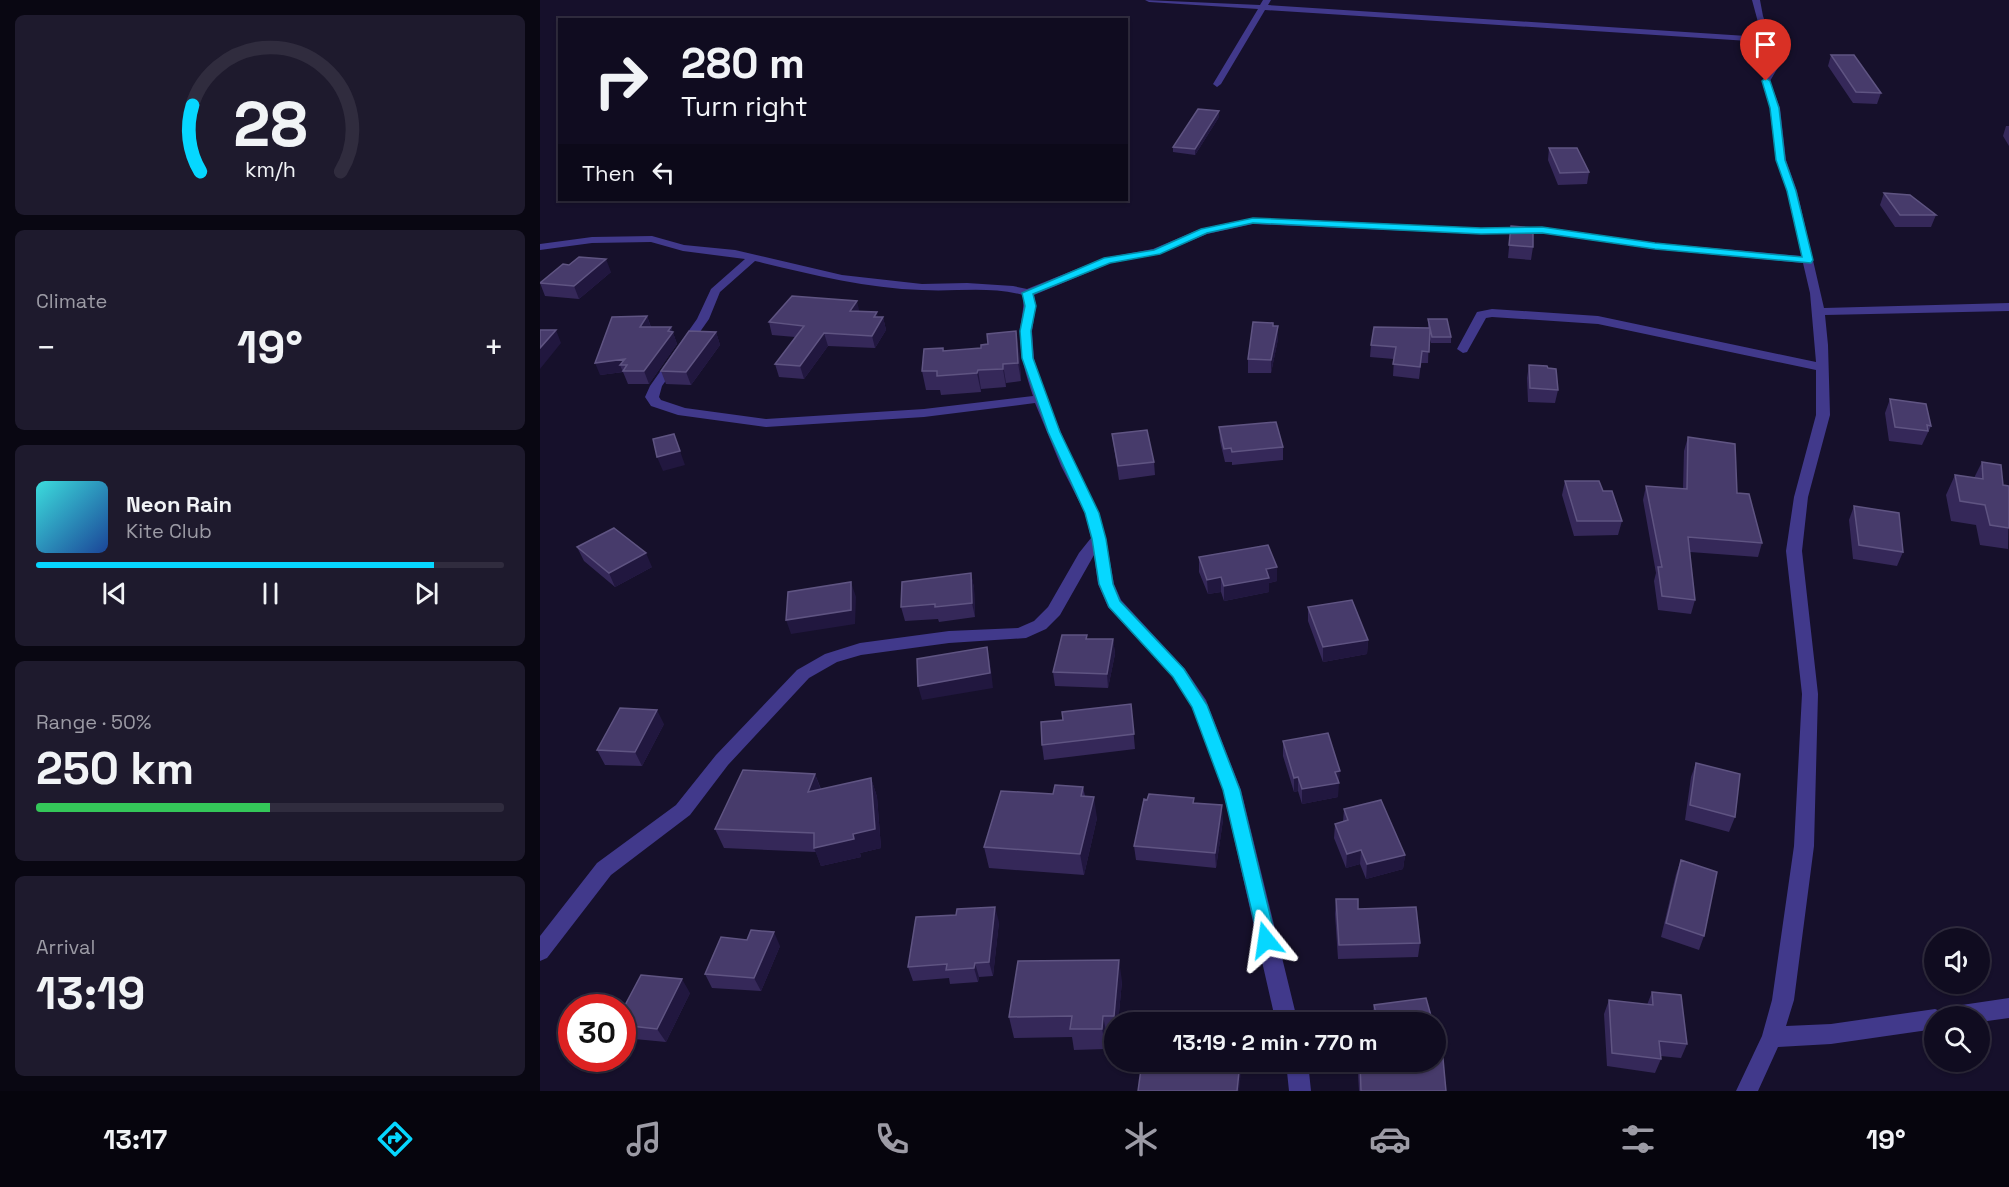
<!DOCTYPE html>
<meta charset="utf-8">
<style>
body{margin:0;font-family:"Space Grotesk",sans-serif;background:#1e1a2d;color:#f1f3f6;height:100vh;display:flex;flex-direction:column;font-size:22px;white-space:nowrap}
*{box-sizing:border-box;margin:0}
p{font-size:20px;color:#9c9ba5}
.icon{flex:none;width:33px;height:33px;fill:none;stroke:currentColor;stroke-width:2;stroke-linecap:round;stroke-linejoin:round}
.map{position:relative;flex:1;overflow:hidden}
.panel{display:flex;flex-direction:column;gap:15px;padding:15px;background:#090712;width:540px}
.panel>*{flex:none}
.hud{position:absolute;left:18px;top:18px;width:570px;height:183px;border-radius:0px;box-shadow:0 2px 4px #0004,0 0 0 2px #302c3e;background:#100c20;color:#f1f3f6;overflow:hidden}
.controls{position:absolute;left:1384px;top:928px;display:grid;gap:12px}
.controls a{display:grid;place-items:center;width:66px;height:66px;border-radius:50%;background:#100c20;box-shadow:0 2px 4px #0004,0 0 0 2px #302c3e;font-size:30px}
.speed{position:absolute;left:18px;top:994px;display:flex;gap:12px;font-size:30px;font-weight:700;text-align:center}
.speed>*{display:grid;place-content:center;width:78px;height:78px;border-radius:50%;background:#100c20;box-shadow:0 2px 4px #0004,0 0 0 2px #302c3e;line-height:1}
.speed .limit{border:9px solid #d22;background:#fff;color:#111}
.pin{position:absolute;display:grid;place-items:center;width:51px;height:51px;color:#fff;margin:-62px -26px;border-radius:50% 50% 50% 0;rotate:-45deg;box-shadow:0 0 6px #0007}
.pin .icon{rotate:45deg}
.me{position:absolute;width:66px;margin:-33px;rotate:345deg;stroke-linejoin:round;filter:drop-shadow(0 0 4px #0008)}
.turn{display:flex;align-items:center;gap:21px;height:126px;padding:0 24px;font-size:27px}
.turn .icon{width:78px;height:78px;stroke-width:2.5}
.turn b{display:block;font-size:42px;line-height:51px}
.then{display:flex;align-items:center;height:57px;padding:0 24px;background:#0003;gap:12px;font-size:22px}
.big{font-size:45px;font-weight:600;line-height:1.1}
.panel .tile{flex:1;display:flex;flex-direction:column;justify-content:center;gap:9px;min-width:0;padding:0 21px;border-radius:9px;background:#1e1a2d}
.panel .dial{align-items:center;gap:0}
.dial svg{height:156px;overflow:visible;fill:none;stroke:#302c3e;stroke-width:7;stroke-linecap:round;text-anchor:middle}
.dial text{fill:#f1f3f6;stroke:none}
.song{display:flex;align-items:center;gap:18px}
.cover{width:72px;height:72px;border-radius:9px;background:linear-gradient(135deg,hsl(180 70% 55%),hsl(220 70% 35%))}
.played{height:6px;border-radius:3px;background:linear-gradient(90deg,#06d7ff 85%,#302c3e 85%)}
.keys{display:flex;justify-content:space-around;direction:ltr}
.heat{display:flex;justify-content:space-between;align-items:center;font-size:33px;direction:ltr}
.charge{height:9px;border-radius:4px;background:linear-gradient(90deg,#34c759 50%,#302c3e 0)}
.trip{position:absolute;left:564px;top:1012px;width:342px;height:60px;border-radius:30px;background:#100c20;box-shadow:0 2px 4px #0004,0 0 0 2px #302c3e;font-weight:600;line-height:60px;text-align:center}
.menu{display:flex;height:96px;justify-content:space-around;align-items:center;background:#06050d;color:#9c9ba5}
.menu .icon{width:42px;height:42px}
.menu .current{color:#06d7ff}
.menu b{font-size:27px;color:#f1f3f6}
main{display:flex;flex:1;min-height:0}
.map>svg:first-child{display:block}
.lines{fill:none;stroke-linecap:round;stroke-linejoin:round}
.street{fill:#41398b;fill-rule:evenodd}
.wall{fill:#352859}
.shaded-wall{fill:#21173f}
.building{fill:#473b6b;stroke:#5f5482;stroke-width:1.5}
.route{fill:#06d7ff;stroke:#048ca6;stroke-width:1.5}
</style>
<main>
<section class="panel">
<div class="tile dial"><svg viewBox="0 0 100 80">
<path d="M14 69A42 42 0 1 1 86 69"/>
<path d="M14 69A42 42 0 0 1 10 35" stroke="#06d7ff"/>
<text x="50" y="56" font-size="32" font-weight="700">28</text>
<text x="50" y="72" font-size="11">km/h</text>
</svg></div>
<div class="tile"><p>Climate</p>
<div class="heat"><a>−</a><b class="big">19°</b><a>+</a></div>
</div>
<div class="tile">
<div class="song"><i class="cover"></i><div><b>Neon Rain</b><p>Kite Club</p></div></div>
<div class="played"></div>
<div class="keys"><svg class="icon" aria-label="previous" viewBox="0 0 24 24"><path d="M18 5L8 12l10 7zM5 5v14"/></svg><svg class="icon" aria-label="pause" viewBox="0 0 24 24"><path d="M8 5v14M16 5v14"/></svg><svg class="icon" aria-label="next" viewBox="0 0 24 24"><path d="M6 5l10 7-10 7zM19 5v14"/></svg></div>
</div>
<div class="tile"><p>Range · 50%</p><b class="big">250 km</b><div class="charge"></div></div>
<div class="tile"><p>Arrival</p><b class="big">13:19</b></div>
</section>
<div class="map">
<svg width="1469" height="1091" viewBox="0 0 1469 1091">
<rect width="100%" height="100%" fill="#16102b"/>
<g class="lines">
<path class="street" d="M605,0L720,5L723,0H731L728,5L1222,37L1212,0H1220L1223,16L1240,64L1230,81L1240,108L1246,160L1257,191L1284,308L1469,303V311L1285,315L1288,345L1290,415L1268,497L1262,551L1278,694L1274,846L1254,1000L1246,1026L1291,1024L1395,1009L1400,1011L1408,1007L1469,998V1018L1440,1022V1017H1395V1029L1291,1044L1238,1047L1218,1091H1196L1222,1036L1232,1000L1254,846L1262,694L1246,551L1254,497L1276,415V370L1058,324L952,317L946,318L927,352L923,353L917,349L937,312L952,309L1058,316L1276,362L1270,293L1263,263L1115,249L1002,233L941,234L713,224L667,234L620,254L571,263L494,295L496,306L492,331L494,359L507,399L535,466L559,513L566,539L574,584L581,600L645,669L666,700L701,790L758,1023H736L683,790L652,707L633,677L568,607L558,584L554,555L520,615L506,629L486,638L409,643L321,655L297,662L269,678L188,765L150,815L71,875L7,958L0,961V936L57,863L136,805L176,755L257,670L285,654L320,643L409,631L478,628L494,621L508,607L539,553L551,538L545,513L521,466L495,403L384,417L226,427L138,415L111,406L105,397L110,386L157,319L171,289L205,259L143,251L111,242L52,243L0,250V244L52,237L112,236L144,245L195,250L302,275L382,284L427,283L473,286L487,289L564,258L613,249L660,229L713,218L941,228L1002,227L1115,243L1262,256L1247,191L1236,160L1230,108L1222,81L1232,64L1224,42L725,10L681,84L677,87L673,84L718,9L609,2ZM215,261C270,274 325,288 382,290C415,292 450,286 483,295C485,309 480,320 480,334C480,356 486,375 493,396L384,409L226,419L145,408L121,400L119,397L122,386L169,319L180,292Z
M746,1062H768L771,1091H749Z"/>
</g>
<path class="wall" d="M1291,55L1341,93L1337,104L1313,103L1288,66Z
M679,117L655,155L633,152V147Z
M1466,126H1469V146L1463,136Z
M1009,148L1049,172L1047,184L1018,185L1008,160Z
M1344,193L1396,215L1391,227H1355L1340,205Z
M971,226L993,247L991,260L968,258Z
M29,265L71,272L39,299L5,296L0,283Z
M320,311L338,317H343L346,330L335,348L288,346L264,379L239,377L235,364L255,337L232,335L229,322Z
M107,316L111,327H131L137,344L109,384H88L83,372L60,375Z
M888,319L911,337V343H891L889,336L888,363H881L879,379L853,376L854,359L830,357L831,345L888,328Z
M733,326L738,339L731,373H708V359Z
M176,332L180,345L151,385L126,384L121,371Z
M403,348L404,351L479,350L481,381L466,383V387L441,389V392L401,395L400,390H386L382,371Z
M989,365L1008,368L1018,390L1015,403L988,402L987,378Z
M1350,399L1391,426L1382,445L1349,441L1345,413Z
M679,427L743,447V460L692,465V462H685L680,441Z
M572,434L614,462L615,475L579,480Z
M1148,437L1197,493L1222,543L1218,557L1150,552L1155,600L1151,614L1118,610L1114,581L1116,573L1103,500L1106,486L1143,489L1144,451Z
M1442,462L1463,485L1469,486L1468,549L1440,545L1436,525L1411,521L1406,495L1415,475L1434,478Z
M1025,481L1063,491L1082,521L1078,535L1034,536L1022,495Z
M1314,506L1363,552L1357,566L1313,559L1309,520Z
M37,547L112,567L75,587L44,561Z
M659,557L737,581L729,583V592L684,601L681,592L668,594L659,572Z
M431,573L434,588L435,617L399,622L398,619L365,621L361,607Z
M768,607L828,640L827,654L783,662L768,621Z
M573,639L575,654L568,688L515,686L513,672Z
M591,704L595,749L504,760L502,745L523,720Z
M124,724L102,766L65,765L57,750Z
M743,741L799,785H798V797L762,804L758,791L754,792L743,756Z
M1156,763L1195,817L1189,832L1145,820L1151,777Z
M275,774L281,789L331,778L337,797L341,848L320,853L321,857L281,866L276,852L184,848L175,829Z
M543,787L545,796L557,818L544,875L449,868L444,847L513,794Z
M654,798V803L683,820L676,868L596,860L594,846L607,800Z
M804,809L865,855L863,869L826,879L820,864L806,868L794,838L795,824L803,822Z
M1141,860L1164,936L1159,950L1121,937L1136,874Z
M796,899L818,909L880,943L878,957L798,959L795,914Z
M459,922L453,976L439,977L438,982L410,984L409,978L373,981L368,967Z
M240,946L221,991L172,988L165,974Z
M582,981L578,1023H574V1036H567L566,1049L534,1050L532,1037L474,1038L469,1017Z
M1112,992L1147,1044L1141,1058L1121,1056V1059L1115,1073L1067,1066L1064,1014L1069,1000L1107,1005Z
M150,993L126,1042L84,1038L82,1035V1011Z
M834,1005L893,1023H833L832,1019Z
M819,1062L906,1091H819L818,1073Z"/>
<path class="shaded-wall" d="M679,111V117L655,155V149Z
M168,200H196L169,203Z
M66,259L71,272L39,299L34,286Z
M317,301L320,314L310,311Z
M337,312L339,323L343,317L346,330L335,348L332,336L334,317Z
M107,316L111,328L100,327Z
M738,326V339L731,373V360Z
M131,327L137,344L109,384L104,371Z
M16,330L21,343L0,369V348Z
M476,331L479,350L481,381L478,363Z
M176,332L180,345L151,385L146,372Z
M284,333L288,346L264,379L260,366Z
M85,359L80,365L83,372L60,375L55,363Z
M463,364L466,383V387L463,369Z
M438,370L441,389V392L437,373Z
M134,434L145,465L123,471L117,457Z
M106,553L112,567L75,587L69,573Z
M737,567V581L729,583V592L684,601V586L726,569Z
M431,573L434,588L435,617L432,603Z
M681,577V592L668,594L667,580Z
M311,582L316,597L315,624L251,634L246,620Z
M573,639L575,654L568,688L567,674Z
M828,640L827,654L783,662V647Z
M447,647L450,662L453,688L382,700L378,686Z
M117,710L124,724L102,766L95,752Z
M800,771L798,797L762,804V789L795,772Z
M275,774L282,793L268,792Z
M758,777V791L754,792V778Z
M331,778L337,797L341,848L320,853L321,857L281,866L274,848Z
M554,797L557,818L544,875L540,854Z
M682,805L683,820L676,868L675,853Z
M821,850L820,864L806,868L807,854Z
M865,855L863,869L826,879L827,864Z
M455,907L459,922L453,976L449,962Z
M234,932L240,946L221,991L214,978Z
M579,960L582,981L578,1023H575L574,1016Z
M435,963L439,977L438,982L434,968Z
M142,979L150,993L126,1042L117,1029Z
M563,1016L567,1036L566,1049L562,1029Z
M700,1062H702L699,1091H697Z"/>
<path class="building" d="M1291,55H1314L1341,93L1316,92Z
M658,109L679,111L655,149L633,147Z
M1009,148H1037L1049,172L1020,173Z
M1344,193L1370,195L1396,215H1360Z
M971,226L993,228V247L969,245Z
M39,257L66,259L34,286L0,283L23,264L29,265Z
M252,296L317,301L310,311L337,312L334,317H343L332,336L284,333L260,366L235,364L264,326L229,322Z
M107,316L100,327H131L128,331L133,332L104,371H83L87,365H80L85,359L55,363L72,317Z
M888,319H907L911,337H892Z
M713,322L733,323V326H738L731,360L708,359Z
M834,327L890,328L889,352L882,351L880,367L853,364L856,347L831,345Z
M0,330H16L0,348Z
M149,331L176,332L146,372L121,371Z
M476,331L478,363L463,364V369L438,370L437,373L397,376V371H382L384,349L403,348V351L441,348V345L448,344L447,334Z
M989,365L1007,366L1008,368L1016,369L1018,390L990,388Z
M1350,399L1386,404L1391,426L1387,425L1388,431L1355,427Z
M736,422L743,447L692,452L691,448L684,449L679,427Z
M607,430L614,462L578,466L572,434Z
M134,434L140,451L117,457L113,439Z
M1148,437L1195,444L1197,493L1209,494L1222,543L1148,537L1155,600L1122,596L1118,567H1122L1106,486L1147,489Z
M1442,462L1461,465L1463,485L1469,486V528L1450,525L1445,505L1420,501L1415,475L1443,479Z
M1025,481H1059L1063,491H1072L1082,521H1037Z
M1314,506L1359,513L1363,552L1319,545Z
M74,528L106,553L69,573L37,547Z
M728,545L737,567L726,569L729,578L684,586L681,577L667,580L659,557Z
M431,573L432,603L395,607V604L361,607L362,582Z
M311,582V610L246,620L248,592Z
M812,600L828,640L783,647L768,607Z
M522,635H547L546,639H573L567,674L513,672Z
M447,647L450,673L378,686L377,659Z
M591,704L594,734L502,745L501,722L523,720L522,712Z
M80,708L117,710L95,752L57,750Z
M788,733L800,771L795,772L799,783L762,789L758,777L754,778L743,741Z
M1156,763L1200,774L1195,817L1150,805Z
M203,770L275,774L268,792L331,778L335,829L313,834L314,839L274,848V833L175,829Z
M515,785L543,787L541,796L554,797L540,854L444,847L461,791L513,794Z
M609,794L654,798L653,803L682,805L675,853L594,846L604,799L607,800Z
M841,800L865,855L827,864L821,850L807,854L795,824L808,820L804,809Z
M1141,860L1177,872L1164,936L1126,923Z
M796,899H818V909L876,907L880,943L799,945Z
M455,907L449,962L435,963L434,968L406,970L407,964L368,967L376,917L416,915L417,909Z
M211,930L234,932L214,978L165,974L181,937L207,940Z
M579,960L574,1016H563L562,1029H530L532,1016L469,1017L478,961Z
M101,975L142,979L117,1029L82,1025V1011Z
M1112,992L1141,995L1147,1044L1119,1041L1121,1059L1072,1053L1069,1000L1113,1005Z
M886,998L893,1023H838L834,1005Z
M896,1033L903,1059L906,1091H821L820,1062H896Z
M602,1062H700L697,1091H598Z"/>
<path class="route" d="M1226,78L1230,81L1239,108L1245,160L1256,191L1273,260L1271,263L1115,249L1002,233L941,234L713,223L667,233L620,254L570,263L493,294L496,306L491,331L493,358L520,432L559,513L566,539L573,584L580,601L644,669L667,705L700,790L736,940L733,946L726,948L720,946L683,790L652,707L633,677L569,607L559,584L552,539L545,513L508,432L482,358L480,331L485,306L482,293L564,258L614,250L661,229L713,218L941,228L1002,227L1115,243L1262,257L1247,191L1236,160L1230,108L1222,81Z"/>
</svg>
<div class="controls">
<a><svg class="icon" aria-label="sound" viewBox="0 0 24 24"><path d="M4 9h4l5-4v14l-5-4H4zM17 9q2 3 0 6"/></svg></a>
<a><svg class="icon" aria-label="search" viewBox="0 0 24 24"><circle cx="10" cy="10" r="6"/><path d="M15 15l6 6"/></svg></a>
</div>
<div class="speed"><div class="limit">30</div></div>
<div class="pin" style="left:1226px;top:81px;background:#d93025"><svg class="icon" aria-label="arrive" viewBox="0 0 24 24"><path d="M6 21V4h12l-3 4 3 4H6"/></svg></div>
<svg class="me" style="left:726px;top:940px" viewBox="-20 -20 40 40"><path d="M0-17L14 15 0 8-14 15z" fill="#06d7ff" stroke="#fff" stroke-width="4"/></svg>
<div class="trip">13:19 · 2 min · 770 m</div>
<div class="hud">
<div class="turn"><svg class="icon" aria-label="right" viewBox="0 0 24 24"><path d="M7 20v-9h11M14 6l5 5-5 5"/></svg><div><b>280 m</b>Turn right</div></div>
<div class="then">Then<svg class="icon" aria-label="left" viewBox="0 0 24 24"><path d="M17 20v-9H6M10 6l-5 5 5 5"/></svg></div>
</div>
</div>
</main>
<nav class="menu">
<b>13:17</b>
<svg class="icon current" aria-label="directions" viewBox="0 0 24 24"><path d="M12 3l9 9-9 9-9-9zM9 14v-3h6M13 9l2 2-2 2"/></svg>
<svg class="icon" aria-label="music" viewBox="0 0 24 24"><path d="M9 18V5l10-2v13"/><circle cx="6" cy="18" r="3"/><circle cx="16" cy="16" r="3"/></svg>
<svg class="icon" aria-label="phone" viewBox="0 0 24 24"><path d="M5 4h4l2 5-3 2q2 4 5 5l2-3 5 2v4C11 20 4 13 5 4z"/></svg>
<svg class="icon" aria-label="climate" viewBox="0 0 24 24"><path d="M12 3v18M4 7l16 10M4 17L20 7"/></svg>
<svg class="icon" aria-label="car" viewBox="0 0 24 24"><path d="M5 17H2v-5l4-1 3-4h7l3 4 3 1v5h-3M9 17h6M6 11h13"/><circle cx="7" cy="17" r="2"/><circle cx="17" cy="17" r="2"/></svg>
<svg class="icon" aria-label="filters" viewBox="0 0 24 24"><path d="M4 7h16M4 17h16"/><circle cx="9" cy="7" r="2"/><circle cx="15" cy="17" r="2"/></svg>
<b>19°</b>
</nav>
